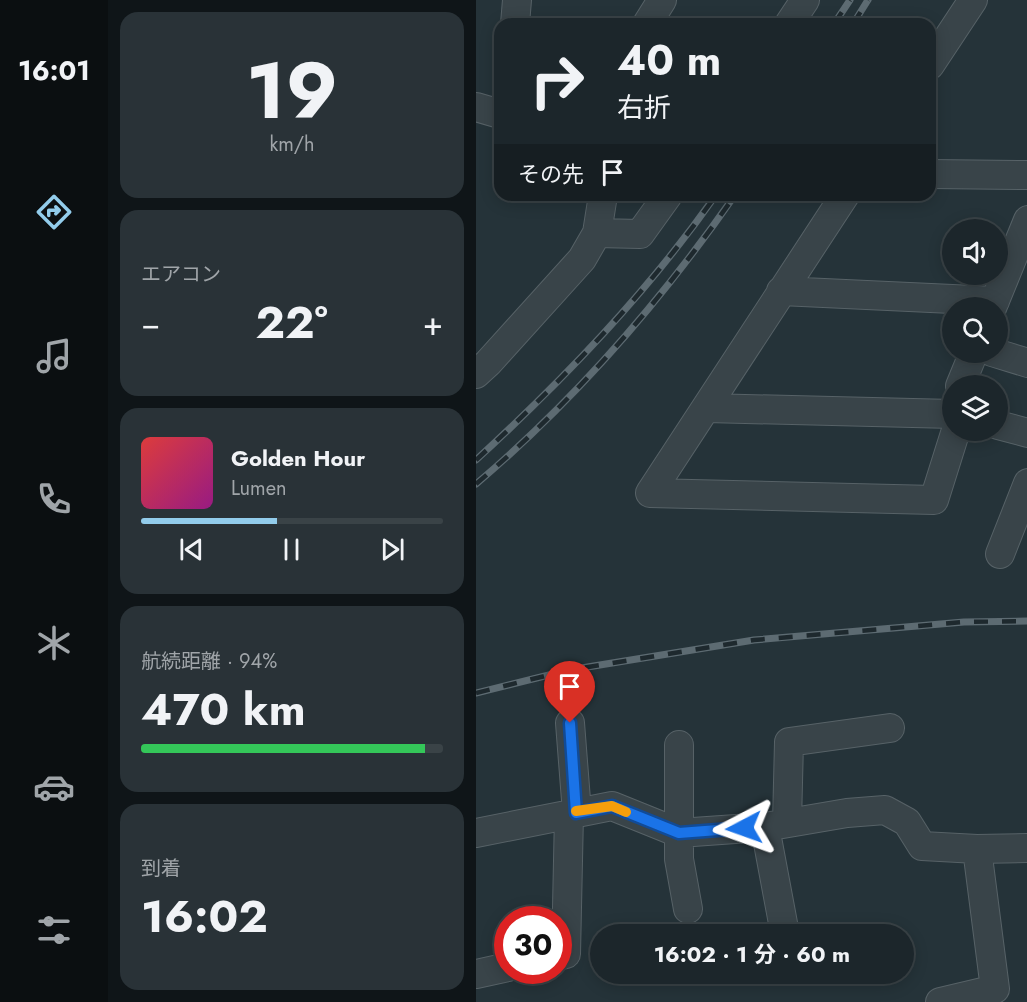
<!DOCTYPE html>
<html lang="ja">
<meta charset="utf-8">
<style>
body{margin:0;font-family:Jost,"Noto Sans JP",sans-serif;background:#293237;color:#f1f3f6;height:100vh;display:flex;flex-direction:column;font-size:22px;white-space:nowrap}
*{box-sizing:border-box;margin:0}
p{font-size:20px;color:#a0a5a9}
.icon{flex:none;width:33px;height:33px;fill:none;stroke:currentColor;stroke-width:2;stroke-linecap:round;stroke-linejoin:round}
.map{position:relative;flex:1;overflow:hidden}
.side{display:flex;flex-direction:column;gap:12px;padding:12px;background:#0f1518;width:368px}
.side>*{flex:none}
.hud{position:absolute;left:18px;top:18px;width:442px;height:183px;border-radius:18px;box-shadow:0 3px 15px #0003,0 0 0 2px #3a4347;background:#1c262b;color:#f1f3f6;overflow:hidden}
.buttons{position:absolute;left:466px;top:219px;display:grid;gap:12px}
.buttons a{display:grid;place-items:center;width:66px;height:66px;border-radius:50%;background:#1c262b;box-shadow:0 3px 15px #0003,0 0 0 2px #3a4347;font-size:30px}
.speed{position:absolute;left:18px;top:906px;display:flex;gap:12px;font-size:30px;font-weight:700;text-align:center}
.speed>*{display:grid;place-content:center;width:78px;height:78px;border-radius:50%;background:#1c262b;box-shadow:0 3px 15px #0003,0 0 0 2px #3a4347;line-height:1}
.speed .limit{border:9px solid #d22;background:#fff;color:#111}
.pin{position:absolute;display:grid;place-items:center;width:51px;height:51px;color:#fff;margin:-62px -26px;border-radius:50% 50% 50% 0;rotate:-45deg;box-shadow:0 0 6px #0007}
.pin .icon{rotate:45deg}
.me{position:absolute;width:66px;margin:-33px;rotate:266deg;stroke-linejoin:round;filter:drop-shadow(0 0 4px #0008)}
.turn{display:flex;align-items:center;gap:21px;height:126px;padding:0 24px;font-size:27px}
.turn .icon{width:78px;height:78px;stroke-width:2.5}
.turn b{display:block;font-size:42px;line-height:51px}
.then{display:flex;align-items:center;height:57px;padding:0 24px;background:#0003;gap:12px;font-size:22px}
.big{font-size:45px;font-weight:700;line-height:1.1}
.side .card{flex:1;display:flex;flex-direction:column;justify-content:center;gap:9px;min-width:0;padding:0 21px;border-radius:18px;background:#293237}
.side .dial{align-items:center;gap:0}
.dial b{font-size:78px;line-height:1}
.song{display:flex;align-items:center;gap:18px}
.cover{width:72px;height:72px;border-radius:9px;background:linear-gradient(135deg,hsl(0 70% 55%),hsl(310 70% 35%))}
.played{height:6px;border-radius:3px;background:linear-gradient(90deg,#92cceb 45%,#3a4347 45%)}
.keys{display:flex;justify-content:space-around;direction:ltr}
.heat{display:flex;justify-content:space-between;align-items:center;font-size:33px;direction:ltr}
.charge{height:9px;border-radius:4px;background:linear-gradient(90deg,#34c759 94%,#3a4347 0)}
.trip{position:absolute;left:114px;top:924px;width:324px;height:60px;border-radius:30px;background:#1c262b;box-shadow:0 3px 15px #0003,0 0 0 2px #3a4347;font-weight:700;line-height:60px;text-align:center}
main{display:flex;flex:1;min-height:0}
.dock{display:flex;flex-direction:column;width:108px;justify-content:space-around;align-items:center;background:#0b0f11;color:#a0a5a9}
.dock .icon{width:42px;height:42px}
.dock .current{color:#92cceb}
.dock b{font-size:27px;color:#f1f3f6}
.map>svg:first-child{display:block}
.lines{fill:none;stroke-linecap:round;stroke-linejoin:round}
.street-casing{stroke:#576267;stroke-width:30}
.street{stroke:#394449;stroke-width:28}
.rail-casing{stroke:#5d6b72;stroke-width:7}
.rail{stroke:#1e292e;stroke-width:4.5;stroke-dasharray:14;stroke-linecap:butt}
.route-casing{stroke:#114b97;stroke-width:15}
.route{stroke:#1a73e8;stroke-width:10}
.slow{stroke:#f59e0b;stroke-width:10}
</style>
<main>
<nav class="dock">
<b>16:01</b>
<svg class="icon current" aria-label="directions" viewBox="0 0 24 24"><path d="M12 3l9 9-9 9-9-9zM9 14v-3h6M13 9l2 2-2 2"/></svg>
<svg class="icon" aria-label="music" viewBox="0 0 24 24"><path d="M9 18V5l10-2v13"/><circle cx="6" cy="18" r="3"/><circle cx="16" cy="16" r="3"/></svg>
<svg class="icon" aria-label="phone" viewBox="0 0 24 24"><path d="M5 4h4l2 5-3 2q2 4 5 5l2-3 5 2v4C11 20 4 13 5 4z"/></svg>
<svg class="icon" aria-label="climate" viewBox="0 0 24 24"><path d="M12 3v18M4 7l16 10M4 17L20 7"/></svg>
<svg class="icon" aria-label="car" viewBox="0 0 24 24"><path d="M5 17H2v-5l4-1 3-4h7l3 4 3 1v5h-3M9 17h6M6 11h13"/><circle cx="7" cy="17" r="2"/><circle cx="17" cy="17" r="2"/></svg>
<svg class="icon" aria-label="filters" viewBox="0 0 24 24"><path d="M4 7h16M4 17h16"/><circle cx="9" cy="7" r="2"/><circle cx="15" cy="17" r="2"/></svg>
</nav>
<section class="side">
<div class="card dial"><b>19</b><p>km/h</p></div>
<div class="card"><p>エアコン</p>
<div class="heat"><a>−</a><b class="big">22°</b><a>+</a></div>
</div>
<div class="card">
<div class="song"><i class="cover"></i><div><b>Golden Hour</b><p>Lumen</p></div></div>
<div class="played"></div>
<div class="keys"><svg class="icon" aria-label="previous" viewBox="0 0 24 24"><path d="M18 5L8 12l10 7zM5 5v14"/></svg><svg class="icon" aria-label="pause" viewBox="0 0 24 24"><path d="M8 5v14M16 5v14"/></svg><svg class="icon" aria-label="next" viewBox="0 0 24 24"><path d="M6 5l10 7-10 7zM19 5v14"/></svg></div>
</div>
<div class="card"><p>航続距離 · 94%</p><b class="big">470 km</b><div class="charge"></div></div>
<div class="card"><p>到着</p><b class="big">16:02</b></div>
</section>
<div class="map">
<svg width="552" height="1002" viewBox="0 0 552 1002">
<rect width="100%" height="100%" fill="#253339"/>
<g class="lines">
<defs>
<path id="street" d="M39,24L41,0
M171,24L186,0
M313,24L329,0
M454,65L497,0
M0,107L24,114
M454,174L552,175
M369,195L174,493L458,500L480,430
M121,233L164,234L192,195
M305,291L519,301
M516,308L552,220
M516,352L552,363
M0,374L12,363L106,259L121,233L127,195
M484,386L498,352
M231,408L477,414
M522,425L552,433
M524,554L552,483
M94,723L101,813
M203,745V859L212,909
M311,823L313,742L414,728
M289,827L309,934
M0,833L136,806L203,833L289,827L371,813L409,810L431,822L446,846L501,849L552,848
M82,956L90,954L93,814
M0,974L32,967
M464,1002L519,989L501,849"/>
</defs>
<use href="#street" class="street-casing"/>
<use href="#street" class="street"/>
<defs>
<path id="rail" d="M358,24L374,0
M377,24L392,0
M0,460C88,379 171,293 240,195
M0,484C99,400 185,301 259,195
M0,693L93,670L278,640L488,622L552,621"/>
</defs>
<use href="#rail" class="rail-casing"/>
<use href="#rail" class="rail"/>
</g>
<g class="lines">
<defs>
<path id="route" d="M94,723L100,813L136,806L203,833L268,828"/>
</defs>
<use href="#route" class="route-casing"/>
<use href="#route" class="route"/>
<path class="slow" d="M100,811L136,806L150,812"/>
</g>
</svg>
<div class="buttons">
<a><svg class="icon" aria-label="sound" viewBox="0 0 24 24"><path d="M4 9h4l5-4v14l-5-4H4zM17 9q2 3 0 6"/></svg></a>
<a><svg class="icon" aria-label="search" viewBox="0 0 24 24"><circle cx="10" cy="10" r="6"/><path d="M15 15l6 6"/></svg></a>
<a><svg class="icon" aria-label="layers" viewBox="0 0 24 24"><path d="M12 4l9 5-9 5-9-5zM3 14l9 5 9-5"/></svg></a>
</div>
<div class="speed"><div class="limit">30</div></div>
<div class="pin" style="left:94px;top:723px;background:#d93025"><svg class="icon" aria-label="arrive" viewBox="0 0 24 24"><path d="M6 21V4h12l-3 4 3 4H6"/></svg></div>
<svg class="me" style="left:268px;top:828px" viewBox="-20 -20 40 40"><path d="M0-17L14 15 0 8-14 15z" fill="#1a73e8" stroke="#fff" stroke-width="4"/></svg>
<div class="trip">16:02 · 1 分 · 60 m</div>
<div class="hud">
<div class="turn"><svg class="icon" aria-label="right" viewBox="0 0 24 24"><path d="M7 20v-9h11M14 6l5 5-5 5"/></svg><div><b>40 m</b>右折</div></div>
<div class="then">その先<svg class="icon" aria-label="arrive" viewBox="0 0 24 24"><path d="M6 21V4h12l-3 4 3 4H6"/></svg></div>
</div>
</div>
</main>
